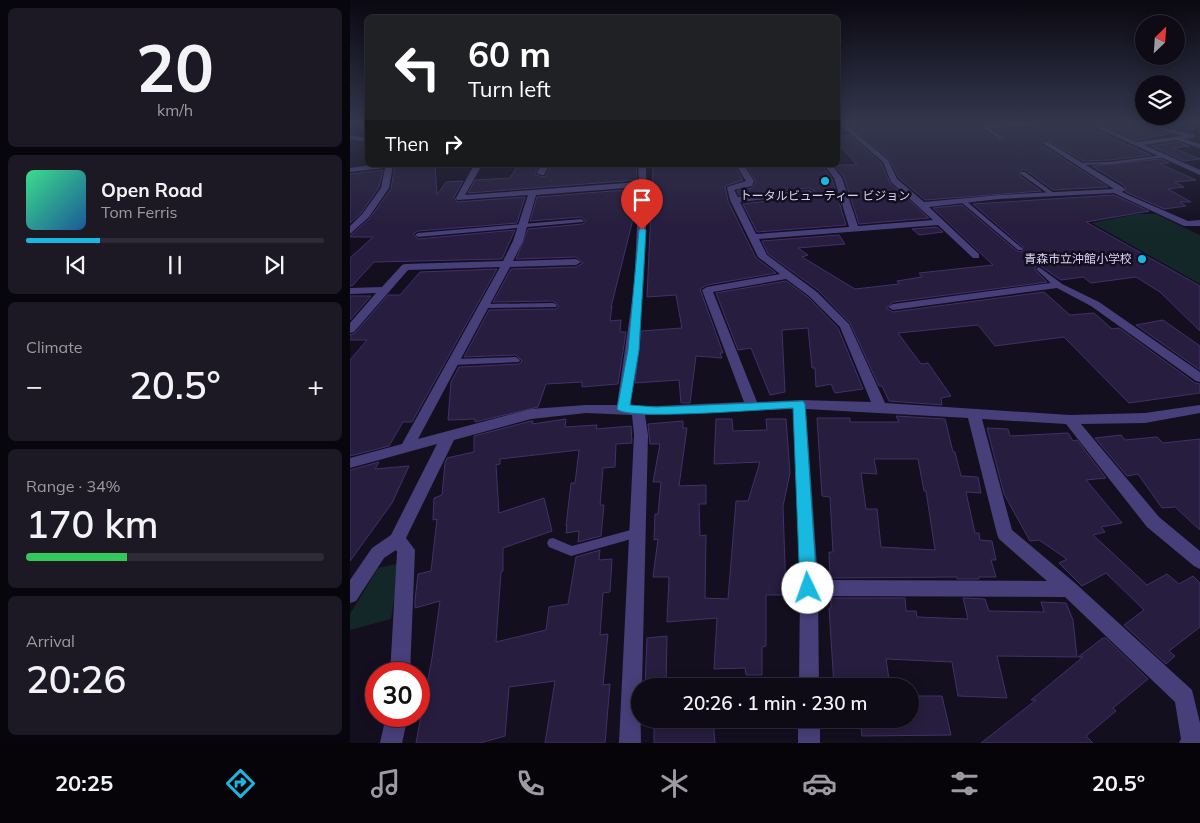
<!DOCTYPE html>
<meta charset="utf-8">
<style>
body{margin:0;font-family:Mulish,"Noto Sans JP",sans-serif;background:#1c1924;color:#f1f3f6;height:100vh;display:flex;flex-direction:column;font-size:19px;white-space:nowrap}
*{box-sizing:border-box;margin:0}
p{font-size:16px;color:#9b9ba1}
.icon{flex:none;width:28px;height:28px;fill:none;stroke:currentColor;stroke-width:2;stroke-linecap:round;stroke-linejoin:round}
.map{position:relative;flex:1;overflow:hidden}
.sheet{display:flex;flex-direction:column;gap:8px;padding:8px;background:#08060d;width:350px}
.sheet>*{flex:none}
.top-card{position:absolute;left:15px;top:15px;width:475px;height:152px;border-radius:8px;box-shadow:0 2px 12px #0003,0 0 0 1px #2e2b36;background:#202124;color:#fff;overflow:hidden}
.needle{width:32px;rotate:25deg}
.fabs{position:absolute;left:785px;top:15px;display:grid;gap:10px}
.fabs a{display:grid;place-items:center;width:50px;height:50px;border-radius:50%;background:#0e0b17;box-shadow:0 2px 12px #0003,0 0 0 1px #2e2b36;font-size:25px}
.speed{position:absolute;left:15px;top:662px;display:flex;gap:10px;font-size:25px;font-weight:700;text-align:center}
.speed>*{display:grid;place-content:center;width:65px;height:65px;border-radius:50%;background:#0e0b17;box-shadow:0 2px 12px #0003,0 0 0 1px #2e2b36;line-height:1}
.speed .limit{border:8px solid #d22;background:#fff;color:#111}
.pin{position:absolute;display:grid;place-items:center;width:42px;height:42px;color:#fff;margin:-51px -21px;border-radius:50% 50% 50% 0;rotate:-45deg;box-shadow:0 0 5px #0007}
.pin .icon{rotate:45deg}
.me{position:absolute;width:55px;margin:-28px;rotate:357deg;stroke-linejoin:round;filter:drop-shadow(0 0 4px #0008)}
.turn{display:flex;align-items:center;gap:18px;height:105px;padding:0 20px;font-size:22px}
.turn .icon{width:65px;height:65px;stroke-width:2.5}
.turn b{display:block;font-size:35px;line-height:42px}
.then{display:flex;align-items:center;height:48px;padding:0 20px;background:#0003;gap:10px;font-size:19px}
.big{font-size:38px;font-weight:600;line-height:1.1}
.sheet .card{flex:1;display:flex;flex-direction:column;justify-content:center;gap:8px;min-width:0;padding:0 18px;border-radius:8px;background:#1c1924}
.sheet .dial{align-items:center;gap:0}
.dial b{font-size:65px;line-height:1}
.song{display:flex;align-items:center;gap:15px}
.cover{width:60px;height:60px;border-radius:8px;background:linear-gradient(135deg,hsl(150 70% 55%),hsl(210 70% 35%))}
.played{height:5px;border-radius:2px;background:linear-gradient(90deg,#18b9e1 25%,#2e2b36 25%)}
.keys{display:flex;justify-content:space-around;direction:ltr}
.heat{display:flex;justify-content:space-between;align-items:center;font-size:28px;direction:ltr}
.charge{height:8px;border-radius:4px;background:linear-gradient(90deg,#34c759 34%,#2e2b36 0)}
.trip{position:absolute;left:281px;top:678px;width:288px;height:50px;border-radius:25px;background:#0e0b17;box-shadow:0 2px 12px #0003,0 0 0 1px #2e2b36;font-weight:600;line-height:50px;text-align:center}
.tabs{display:flex;height:80px;justify-content:space-around;align-items:center;background:#060409;color:#9b9ba1}
.tabs .icon{width:35px;height:35px}
.tabs .active{color:#18b9e1}
.tabs b{font-size:22px;color:#f1f3f6}
main{display:flex;flex:1;min-height:0}
.map>svg:first-child{display:block}
.green{fill:#132728}
.building{fill:#271d3e;stroke:#413168;fill-rule:evenodd}
.lines{fill:none;stroke-linecap:round;stroke-linejoin:round}
.lane{fill:#473f79;fill-rule:evenodd}
.street{fill:#473f79;fill-rule:evenodd}
.route{fill:#18b9e1;stroke:#107892}
.poi-dot{fill:#18b9e1;stroke:#130f1f;stroke-width:2}
.labels{text-anchor:middle;stroke-width:5;stroke-linejoin:round;paint-order:stroke}
.far-poi-label{font-size:12px;fill:#dad2fa;stroke:#130f1f}
</style>
<main>
<section class="sheet">
<div class="card dial"><b>20</b><p>km/h</p></div>
<div class="card">
<div class="song"><i class="cover"></i><div><b>Open Road</b><p>Tom Ferris</p></div></div>
<div class="played"></div>
<div class="keys"><svg class="icon" aria-label="previous" viewBox="0 0 24 24"><path d="M18 5L8 12l10 7zM5 5v14"/></svg><svg class="icon" aria-label="pause" viewBox="0 0 24 24"><path d="M8 5v14M16 5v14"/></svg><svg class="icon" aria-label="next" viewBox="0 0 24 24"><path d="M6 5l10 7-10 7zM19 5v14"/></svg></div>
</div>
<div class="card"><p>Climate</p>
<div class="heat"><a>−</a><b class="big">20.5°</b><a>+</a></div>
</div>
<div class="card"><p>Range · 34%</p><b class="big">170 km</b><div class="charge"></div></div>
<div class="card"><p>Arrival</p><b class="big">20:26</b></div>
</section>
<div class="map">
<svg width="850" height="743" viewBox="0 0 850 743">
<rect width="100%" height="100%" fill="#130f1f"/>
<path class="green" d="M787,214H806L850,235V284L742,223Z
M50,563L41,619L0,630V614L28,568Z"/>
<path class="building" d="M505,123H633L630,128L650,142L654,140V137L645,130L694,127L699,124L729,123L801,155L760,160L733,161L695,139L691,143L693,146L758,187L703,190L676,170H671L670,176L691,191L575,200L549,178L539,159L500,126L508,125Z
M768,123H782L784,125L819,134L787,140L753,125Z
M499,135L531,163L540,183L579,218L509,224L494,177L484,165H507L488,143V136Z
M827,142L839,146L823,148L850,159L834,161L801,146Z
M811,159L819,163L810,164L846,180L825,182L834,187L818,189L841,202H830L836,206L814,209L776,192L775,186L742,166Z
M45,165H85L87,195L96,182L113,181L104,197L107,202L175,197L167,223L68,231L63,234L68,239L165,230L152,259L24,262L2,286H0V258L23,237H0V236L20,218L41,189Z
M168,165H189L185,174L191,177L196,176L201,165L286,166L287,180L118,193L125,180L160,178Z
M384,165L393,180L375,186L378,201L406,258L426,273L357,285L350,289L373,353H370L372,358L346,356L340,403H331L329,380L285,383L291,331L332,328L326,295L297,297L303,166Z
M396,165H472L482,179L496,225L407,232L393,204L459,196L465,191L459,188L389,195L387,191L402,188L406,182Z
M33,170L29,187L12,212L0,223V174Z
M287,189L286,207L261,307L262,306L260,321L271,320L270,332H276L268,384L232,387V382L196,384L188,407L125,422V419L98,420L101,382L109,367L169,364L172,361L166,355L114,357L139,310L206,309L209,306L203,301L143,302L161,269L226,267L233,263L226,257L166,259L178,229L233,224L236,221L231,217L180,221L187,197Z
M764,195L799,211L736,222L850,286V331L810,292L786,277L741,283L733,277L711,280L689,265L685,267V270L697,282L543,302L536,308L543,312L694,292L720,315L744,313L762,329L769,328L845,383L850,384V393L779,403L714,337L645,346L628,325L548,333L571,364L578,363L601,396L591,398L592,405L539,401L532,386H529L500,323L468,290L418,254L412,241L489,235L495,244L448,248L458,255L452,257L505,289L549,284L547,281L572,277L569,273L643,265L583,208L612,205L667,251L672,252L673,247L623,204Z
M587,227L593,232L569,235L562,229Z
M147,269L62,422H53L39,446L0,456V360L17,340H0V335L5,333L38,295H50L70,272Z
M436,281L458,297L488,328L513,389L485,393L481,384L466,387L465,368H462L458,328L432,330L435,392L420,395L401,348L388,350L366,293Z
M0,296H21L0,320Z
M813,320L850,346V370L786,325Z
M546,416L595,419L603,452H605L611,476L628,477L631,493L616,492L625,533H629L630,540L642,541L646,560H641L646,577H629V579H607V577L480,578L479,552H483L480,497L472,496L467,418H500V422H549ZM524,459H568L574,491H576L585,550L531,547L527,509H516L511,473L527,474Z
M216,419L215,427L247,425L246,429L281,426L282,443L266,444L265,467L253,468L250,505H254L251,536L228,542L229,531L216,533L217,525L216,526L221,483H225L229,450L150,459V464L146,465L149,513L194,498L202,531L153,548V571L151,572L146,642L196,630L199,607L218,604L226,557L250,550L249,560L262,559L260,592L253,593L250,635L258,634L253,685L260,684L255,743H195L205,681L159,687L155,736L130,743H66L82,658L90,601L65,608V600L68,574L81,571L87,519L83,520L84,498L92,495L95,463L97,458L124,452V436L181,421H183L182,424Z
M366,419H382L383,431L417,430L416,419H436L440,473L433,506L436,595H416V646L412,647V675H396L395,668L364,669L367,618L317,622L319,577H303L308,539L304,540L305,514H308L311,482H303L310,444H300L298,424L333,421V428H337L329,486L356,485V504H349L350,536L356,535L355,598L378,599L386,501H398L410,462L364,464Z
M637,428L658,429L660,436L718,433L723,441L727,440L756,478L736,480L772,523L751,527L755,532L743,535L797,585L817,574L829,584L843,576L850,583V627L819,651L825,656L816,664L774,625L794,610L756,573L732,586L709,563L717,559L689,540L680,541L654,494Z
M771,435L775,440L807,437L813,443L850,439V530L825,507L812,508L788,474L777,476L745,438Z
M29,462L25,469L59,466L42,503L0,561V470Z
M481,598H555L556,611H566L567,617L618,619L613,598L635,599L639,611L694,612L691,602L716,603L723,620L727,657L647,656L657,698L608,696L602,662L536,659L540,686H484L479,608H481Z
M317,636L316,686H295L297,638Z
M753,638H756L798,679L763,708L766,711L736,736L743,743H631L686,700H681L733,657H728Z
M560,696H592L601,735L512,736L510,719H560Z
M321,719H363L365,743H304V721Z"/>
<g class="lines">
<path class="lane" d="M814,155H816V157L760,164L730,165L728,164L730,163L760,162Z
M671,172H675L705,194L700,195L671,174Z
M611,200H615L672,248V250H668L611,202Z
M231,219L234,221L233,222L68,237L65,235L68,233Z
M689,267L711,283V287H705L687,270L686,269Z
M203,303L207,305L206,307L133,308L129,306L133,304Z
M166,357L170,360L169,362L103,365L99,362L103,359Z
M288,528L292,530L294,533L292,536L221,556L199,547L197,543L199,539L203,538L222,546Z"/>
<path class="street" d="M0,123H7L0,127Z
M488,123H494L538,160L547,179L574,202L649,195L764,189L694,144L693,143L696,141L774,188L775,190L772,192L778,195L838,221L850,220V226H834L764,193L649,199L579,207L629,254V258H623L588,225L409,239L417,255L467,292L499,324L535,403L720,415L795,413L850,405V413L795,423L731,424L809,517L850,551V569L844,566L797,527L716,424L632,419L662,530L725,583L842,690L850,723V743H829L831,739L825,702L715,597L468,596L469,686H449L450,588L443,409L295,415L298,435L292,686H290L291,743H269L284,435L282,415L236,413L181,419L104,440L56,538L65,550L60,674H40L47,552L46,550L34,558L6,601L0,603V580L22,548L41,535L87,444L0,468V458L52,444L150,267L58,270L4,332L0,333V323L26,293L0,294V288L32,287L52,265L55,264L153,261L163,241L178,195L107,200L106,198L124,165H132L115,195L289,182L288,165H296C298,245 292,326 280,406H306L394,402L352,290L357,287L430,274L408,257L380,200L377,187L396,181L386,165H394L404,181L402,186L384,190L388,197L459,190L463,192L459,194L390,202L406,234L499,227L484,178L474,165H482L492,178L508,226L583,220L541,182L533,162ZM289,187L284,287L267,405H236L181,409L68,439L160,267L226,265L231,262L226,259L163,261L173,241L186,195ZM436,279L459,296L490,327L521,402L449,400L407,402L363,292ZM456,409L618,418L647,534L649,539L697,581L468,580Z
M666,123H697L694,125L640,128L652,137L653,138L650,140L631,126L634,124Z
M736,123H743L787,142L833,136L784,123H793L845,135V137L834,139L850,144V148L827,140L794,145L850,170V175Z
M0,135L18,138V142L0,139Z
M22,165H43L39,188L19,217L0,234V226L13,213L31,188L35,168L0,172V168Z
M191,165H199L194,175H191L187,173Z
M708,282L749,302L850,372V382L846,381L741,306L707,288L543,310L538,307L543,304Z
M36,716H58L52,743H30Z
M448,719H470V743H448Z"/>
</g>
<linearGradient id="sky" x2="0" y2="1"><stop stop-color="#0a0811"/><stop offset="0.54" stop-color="#33374d"/><stop offset="1" stop-color="#33374d" stop-opacity="0"/></linearGradient>
<rect width="850" height="227" fill="url(#sky)"/>
<path class="route" d="M292,227L296,230L289,350L280,405L306,407L453,401L455,404L467,588L464,593L458,595L453,593L450,588L443,408C420,409 276,421 267,409L278,350L289,230Z"/>
<g class="poi-dot">
<circle cx="475" cy="181" r="5"/>
<circle cx="792" cy="259" r="5"/>
</g>
<g class="labels">
<g class="far-poi-label">
<text x="475" y="200">トータルビューティー ビジョン</text>
<text x="782" y="263" text-anchor="end">青森市立沖館小学校</text>
</g>
</g>
</svg>
<div class="fabs">
<a><svg class="needle" viewBox="-14 -14 28 28"><path d="M0-13l5 13h-10z" fill="#e53935"/><path d="M0 13l5-13h-10z" fill="#9b9ba1"/></svg></a>
<a><svg class="icon" aria-label="layers" viewBox="0 0 24 24"><path d="M12 4l9 5-9 5-9-5zM3 14l9 5 9-5"/></svg></a>
</div>
<div class="speed"><div class="limit">30</div></div>
<div class="pin" style="left:292px;top:230px;background:#d93025"><svg class="icon" aria-label="arrive" viewBox="0 0 24 24"><path d="M6 21V4h12l-3 4 3 4H6"/></svg></div>
<svg class="me" style="left:458px;top:588px" viewBox="-20 -20 40 40"><circle r="19" fill="#fff"/><path d="M0-13L10 11 0 6-10 11z" fill="#18b9e1"/></svg>
<div class="trip">20:26 · 1 min · 230 m</div>
<div class="top-card">
<div class="turn"><svg class="icon" aria-label="left" viewBox="0 0 24 24"><path d="M17 20v-9H6M10 6l-5 5 5 5"/></svg><div><b>60 m</b>Turn left</div></div>
<div class="then">Then<svg class="icon" aria-label="right" viewBox="0 0 24 24"><path d="M7 20v-9h11M14 6l5 5-5 5"/></svg></div>
</div>
</div>
</main>
<nav class="tabs">
<b>20:25</b>
<svg class="icon active" aria-label="directions" viewBox="0 0 24 24"><path d="M12 3l9 9-9 9-9-9zM9 14v-3h6M13 9l2 2-2 2"/></svg>
<svg class="icon" aria-label="music" viewBox="0 0 24 24"><path d="M9 18V5l10-2v13"/><circle cx="6" cy="18" r="3"/><circle cx="16" cy="16" r="3"/></svg>
<svg class="icon" aria-label="phone" viewBox="0 0 24 24"><path d="M5 4h4l2 5-3 2q2 4 5 5l2-3 5 2v4C11 20 4 13 5 4z"/></svg>
<svg class="icon" aria-label="climate" viewBox="0 0 24 24"><path d="M12 3v18M4 7l16 10M4 17L20 7"/></svg>
<svg class="icon" aria-label="car" viewBox="0 0 24 24"><path d="M5 17H2v-5l4-1 3-4h7l3 4 3 1v5h-3M9 17h6M6 11h13"/><circle cx="7" cy="17" r="2"/><circle cx="17" cy="17" r="2"/></svg>
<svg class="icon" aria-label="filters" viewBox="0 0 24 24"><path d="M4 7h16M4 17h16"/><circle cx="9" cy="7" r="2"/><circle cx="15" cy="17" r="2"/></svg>
<b>20.5°</b>
</nav>
